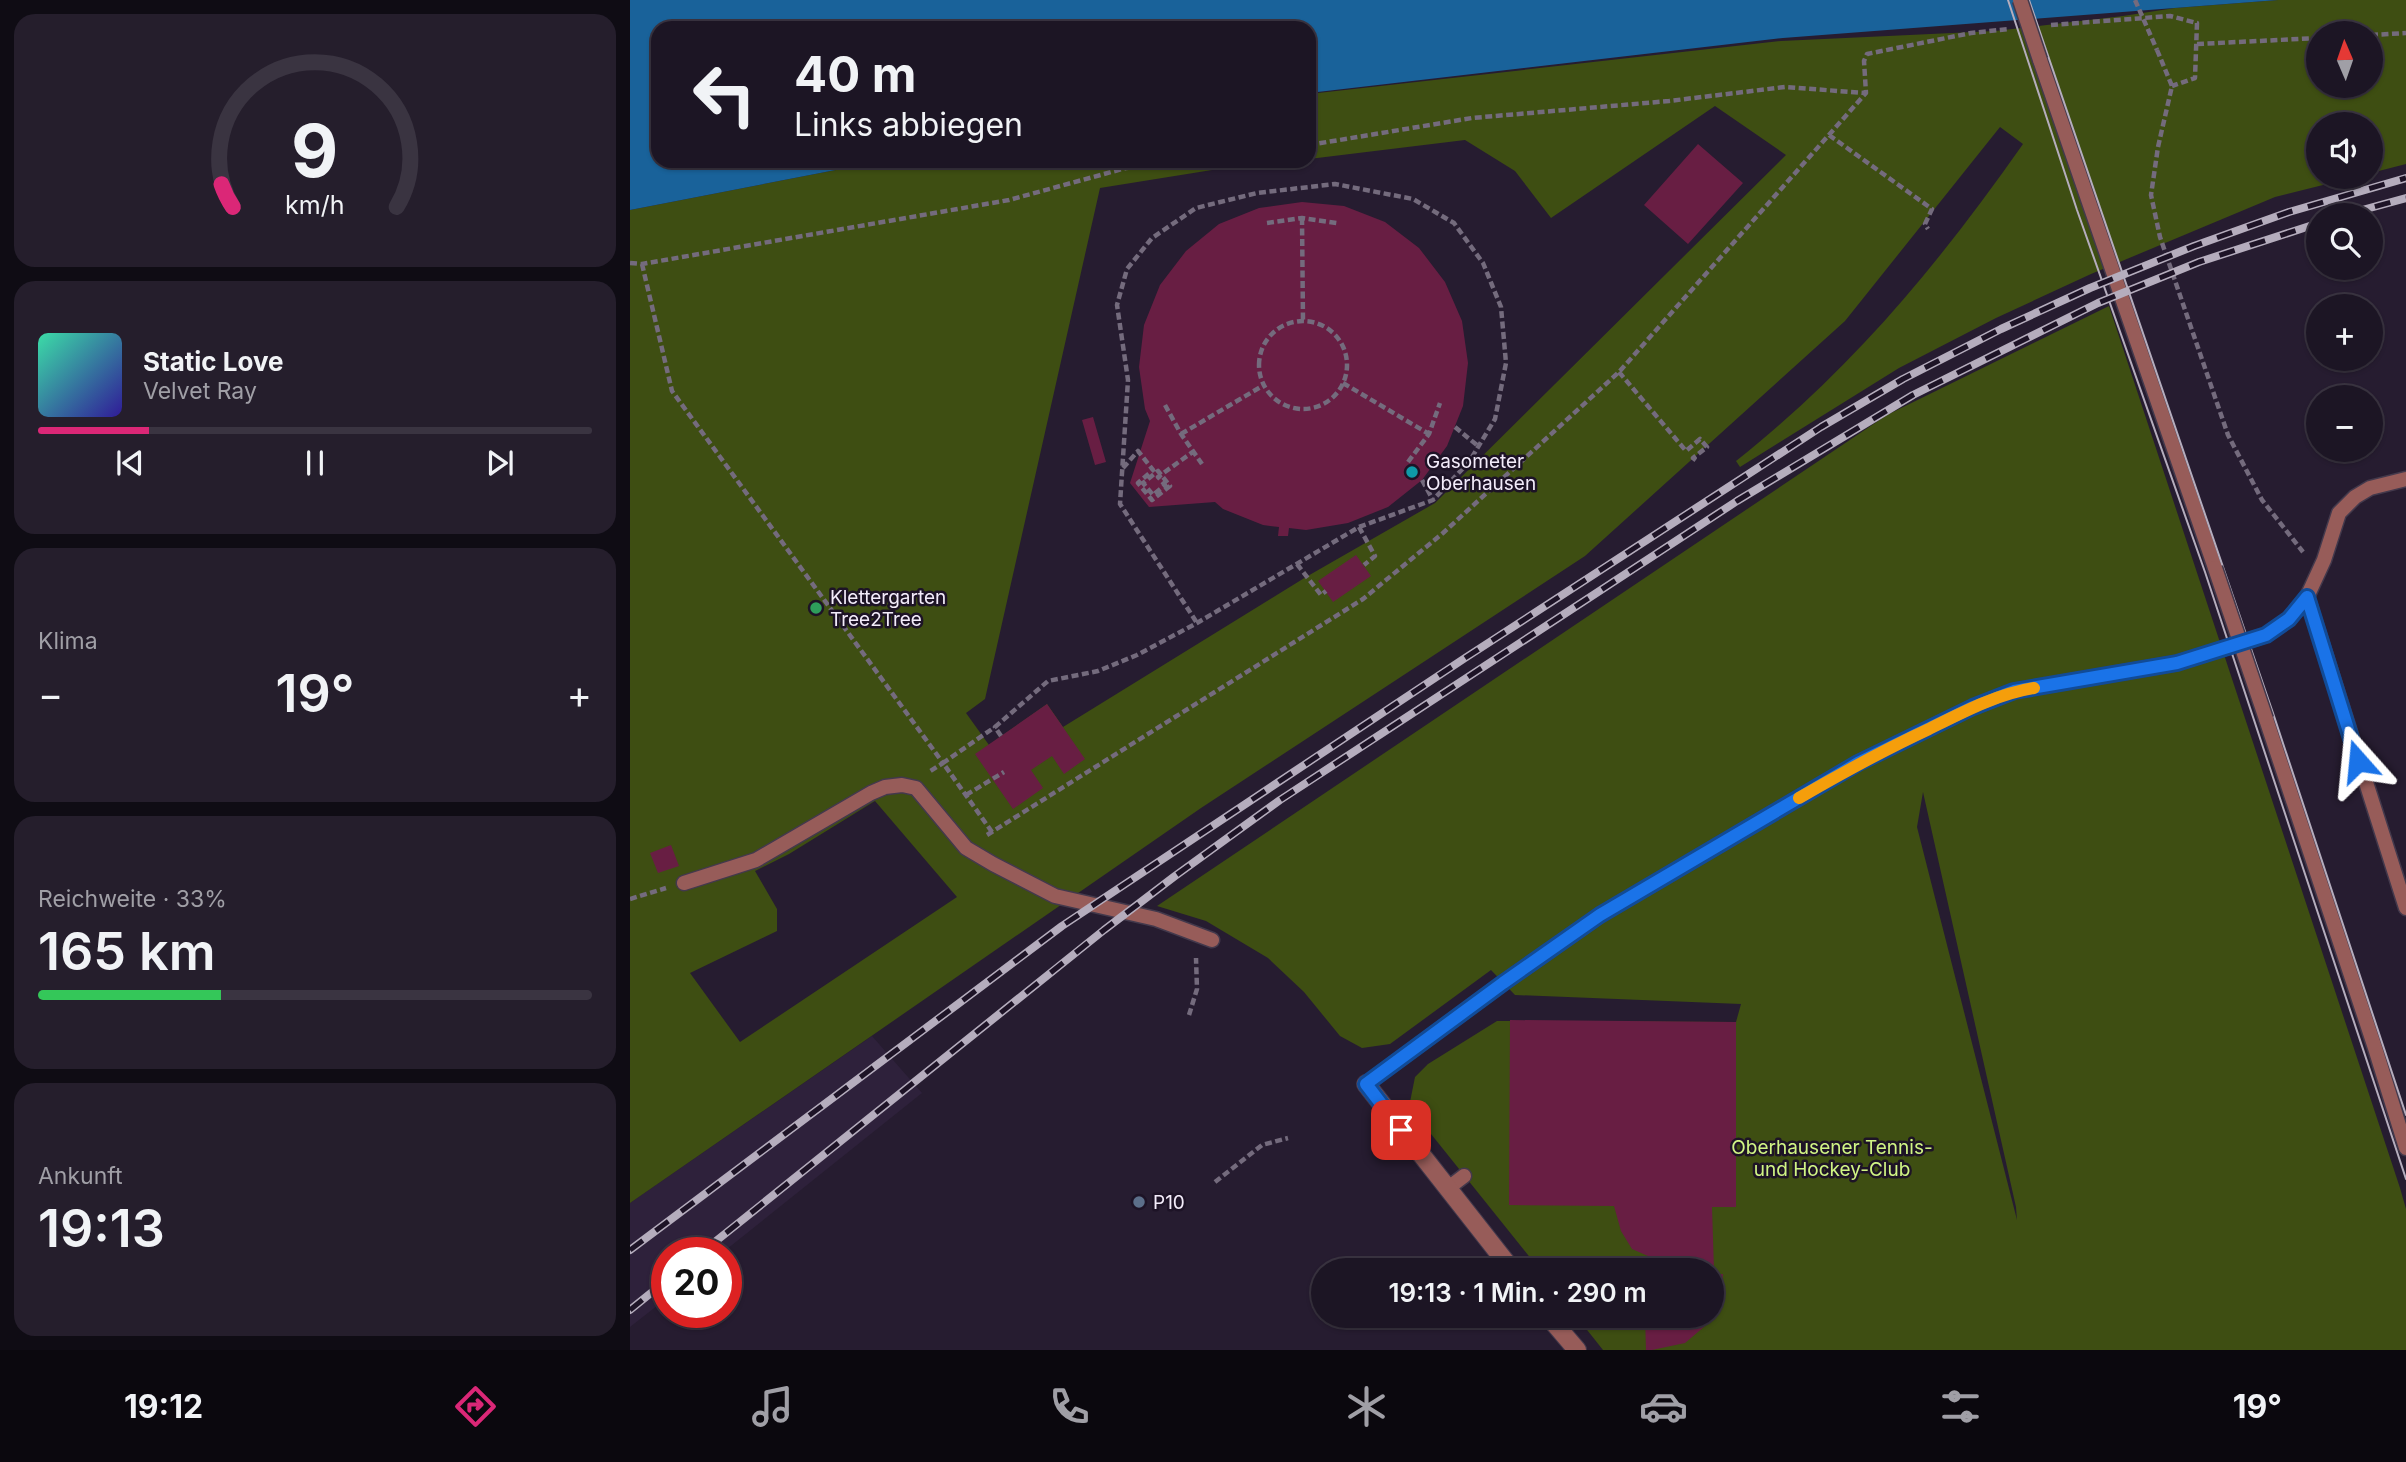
<!DOCTYPE html>
<html lang="de">
<meta charset="utf-8">
<style>
body{margin:0;font-family:Inter,sans-serif;background:#251e2c;color:#f1f3f6;height:100vh;display:flex;flex-direction:column;font-size:26px;white-space:nowrap}
*{box-sizing:border-box;margin:0}
p{font-size:23px;color:#a09fa6}
.icon{flex:none;width:38px;height:38px;fill:none;stroke:currentColor;stroke-width:2;stroke-linecap:round;stroke-linejoin:round}
.map{position:relative;flex:1;overflow:hidden}
.details{display:flex;flex-direction:column;gap:14px;padding:14px;background:#0f0c14;width:630px}
.details>*{flex:none}
.top-card{position:absolute;left:21px;top:21px;width:665px;height:147px;border-radius:21px;box-shadow:0 2px 5px #0004,0 0 0 2px #3a3441;background:#1c1524;color:#f1f3f6;overflow:hidden}
.needle{width:46px;rotate:358deg}
.buttons{position:absolute;left:1676px;top:21px;display:grid;gap:14px}
.buttons a{display:grid;place-items:center;width:77px;height:77px;border-radius:50%;background:#1c1524;box-shadow:0 2px 5px #0004,0 0 0 2px #3a3441;font-size:35px}
.speed{position:absolute;left:21px;top:1237px;display:flex;gap:14px;font-size:35px;font-weight:700;text-align:center}
.speed>*{display:grid;place-content:center;width:91px;height:91px;border-radius:50%;background:#1c1524;box-shadow:0 2px 5px #0004,0 0 0 2px #3a3441;line-height:1}
.speed .limit{border:10px solid #d22;background:#fff;color:#111}
.pin{position:absolute;display:grid;place-items:center;width:60px;height:60px;color:#fff;margin:-30px;border-radius:14px;box-shadow:0 4px 10px #0006}
.me{position:absolute;width:77px;margin:-38px;rotate:342deg;stroke-linejoin:round;filter:drop-shadow(0 0 5px #0008)}
.turn{display:flex;align-items:center;gap:24px;height:147px;padding:0 28px;font-size:32px}
.turn .icon{width:91px;height:91px;stroke-width:2.5}
.turn b{display:block;font-size:49px;line-height:60px}
.big{font-size:52px;font-weight:600;line-height:1.1}
.details .tile{flex:1;display:flex;flex-direction:column;justify-content:center;gap:10px;min-width:0;padding:0 24px;border-radius:21px;background:#251e2c}
.details .dial{align-items:center;gap:0}
.dial svg{height:182px;overflow:visible;fill:none;stroke:#3a3441;stroke-width:7;stroke-linecap:round;text-anchor:middle}
.dial text{fill:#f1f3f6;stroke:none}
.song{display:flex;align-items:center;gap:21px}
.cover{width:84px;height:84px;border-radius:10px;background:linear-gradient(135deg,hsl(160 70% 55%),hsl(250 70% 35%))}
.played{height:7px;border-radius:4px;background:linear-gradient(90deg,#db2777 20%,#3a3441 20%)}
.keys{display:flex;justify-content:space-around;direction:ltr}
.heat{display:flex;justify-content:space-between;align-items:center;font-size:38px;direction:ltr}
.charge{height:10px;border-radius:5px;background:linear-gradient(90deg,#34c759 33%,#3a3441 0)}
.trip{position:absolute;left:681px;top:1258px;width:413px;height:70px;border-radius:35px;background:#1c1524;box-shadow:0 2px 5px #0004,0 0 0 2px #3a3441;font-weight:600;line-height:70px;text-align:center}
.tabs{display:flex;height:112px;justify-content:space-around;align-items:center;background:#0b080e;color:#a09fa6}
.tabs .icon{width:49px;height:49px}
.tabs .on{color:#db2777}
.tabs b{font-size:32px;color:#f1f3f6}
main{display:flex;flex:1;min-height:0}
.map>svg:first-child{display:block}
.built{fill:#2e213b}
.green{fill:#3e4e12;fill-rule:evenodd}
.water{fill:#19629a}
.building{fill:#681e43}
.lines{fill:none;stroke-linecap:round;stroke-linejoin:round}
.lane-casing{stroke:#43394c;stroke-width:17}
.street-casing{stroke:#43394c;stroke-width:20}
.path{stroke:#746b7d;stroke-width:4.5;stroke-dasharray:7 3.5;stroke-linecap:butt}
.lane{stroke:#975c59;stroke-width:14}
.street{stroke:#975c59;stroke-width:18}
.tram{stroke:#b5adbd;stroke-width:2}
.rail-casing{stroke:#b5adbd;stroke-width:8}
.rail{stroke:#1d1326;stroke-width:5;stroke-dasharray:16;stroke-linecap:butt}
.lane-bridge-casing{stroke:#43394c;stroke-width:17;stroke-linecap:butt}
.path-bridge{stroke:#746b7d;stroke-width:4.5;stroke-dasharray:7 3.5;stroke-linecap:butt}
.lane-bridge{stroke:#975c59;stroke-width:14}
.route-casing{stroke:#114b97;stroke-width:18}
.route{stroke:#1a73e8;stroke-width:12}
.slow{stroke:#f59e0b;stroke-width:12}
.culture-dot{fill:#0f9aa8;stroke:#1d1326;stroke-width:2.5}
.leisure-dot{fill:#2e9e5b;stroke:#1d1326;stroke-width:2.5}
.service-dot{fill:#5c6f8a;stroke:#1d1326;stroke-width:2.5}
.labels{text-anchor:middle;stroke-width:5;stroke-linejoin:round;paint-order:stroke}
.poi-label{font-size:19px;fill:#f3ecfa;stroke:#1d1326;text-anchor:start}
.park-label{font-size:19px;fill:#d0f484;stroke:#1d1326}
</style>
<main>
<section class="details">
<div class="tile dial"><svg viewBox="0 0 100 80">
<path d="M14 69A42 42 0 1 1 86 69"/>
<path d="M14 69A42 42 0 0 1 9 59" stroke="#db2777"/>
<text x="50" y="56" font-size="32" font-weight="700">9</text>
<text x="50" y="72" font-size="11">km/h</text>
</svg></div>
<div class="tile">
<div class="song"><i class="cover"></i><div><b>Static Love</b><p>Velvet Ray</p></div></div>
<div class="played"></div>
<div class="keys"><svg class="icon" aria-label="previous" viewBox="0 0 24 24"><path d="M18 5L8 12l10 7zM5 5v14"/></svg><svg class="icon" aria-label="pause" viewBox="0 0 24 24"><path d="M8 5v14M16 5v14"/></svg><svg class="icon" aria-label="next" viewBox="0 0 24 24"><path d="M6 5l10 7-10 7zM19 5v14"/></svg></div>
</div>
<div class="tile"><p>Klima</p>
<div class="heat"><a>−</a><b class="big">19°</b><a>+</a></div>
</div>
<div class="tile"><p>Reichweite · 33%</p><b class="big">165 km</b><div class="charge"></div></div>
<div class="tile"><p>Ankunft</p><b class="big">19:13</b></div>
</section>
<div class="map">
<svg width="1776" height="1350" viewBox="0 0 1776 1350">
<rect width="100%" height="100%" fill="#261c30"/>
<path class="built" d="M242,1036L292,1093L92,1253H37V1298L0,1327V1203Z"/>
<path class="green" d="M1648,0H1776V164L1741,173V124H1689V177H1725L1645,197L1461,274L1366,318L1269,368L1110,467L1106,461C1222,369 1308,265 1393,144L1370,127L1215,321L955,556L571,808L0,1203V210L252,161H658L582,170L470,188L355,699L336,713L359,745L417,704L433,727L676,577L805,503L1156,155L1085,106L921,218L885,171L835,140L679,159V94L1151,41L1365,31L1493,16L1545,8ZM1689,33H1741V86H1689ZM245,801L327,897L110,1042L60,973L147,931V909L125,871L159,854Z
M1479,306L1770,1188L1776,1209V1350H973L946,1316H1082V1270H910L789,1119L780,1102L785,1077L798,1064L867,1021L1106,1022L1111,1004L885,995L861,970L760,1044L732,1048L710,1036L674,992L638,958L576,921L527,906L1257,415ZM1293,792L1386,1207L1387,1220L1287,827Z"/>
<path class="water" d="M0,0H1648L1153,38L679,93V28H28V161H252L0,210Z"/>
<path class="building" d="M1068,144L1113,183L1058,244L1014,205Z
M672,202L714,206L755,222L789,248L815,282L832,321L838,363L833,406L817,446L792,480L758,507L718,523L676,530L659,528L658,536H648L649,527L633,525L593,509L585,502L519,507L500,483L520,421L515,409L509,367L514,325L530,285L556,251L589,224L629,208Z
M463,417L476,462L465,465L452,420Z
M726,555L741,576L703,602L688,581Z
M417,704L455,759L434,774L422,756L401,770L413,788L383,809L345,754Z
M41,845L49,866L28,873L20,853Z
M880,1020L1106,1022V1207H1082L1084,1270H1029V1257L1018,1256L1002,1249L991,1231L984,1206L879,1205Z
M1093,1274L1090,1298L1082,1314V1275Z
M1015,1316H1080L1075,1326L1055,1343L1022,1350H1016Z"/>
<g class="lines">
<defs>
<path id="lane" d="M1410,60L1585,568
M1677,597L1776,908
M1636,719L1745,1048L1776,1148
M54,883L126,860L241,793L255,787L272,785L286,788L336,848L363,864L425,896L526,919L582,940
M736,1084L873,983L970,915L1228,763L1343,707L1384,691L1547,663L1636,635L1659,619L1677,597L1694,560L1709,513L1725,497L1740,488L1776,479
M817,1189L834,1176"/>
<path id="street" d="M736,1084L882,1270
M918,1316L947,1350"/>
</defs>
<use href="#lane" class="lane-casing"/>
<use href="#street" class="street-casing"/>
<path class="path" d="M1421,25L1540,16L1567,23L1565,78L1542,86
M1741,35L1776,33
M1567,44L1689,38
M1527,50L1542,86L1528,147L1521,195L1530,237L1598,435L1632,500L1673,552
M1199,135L1302,209L1295,224L1298,229
M679,145L842,118L1039,101L1155,87L1235,93
M672,218L673,321
M637,223L672,218L707,223
M0,263L12,264L379,200L496,168L556,161
M12,264L42,391L313,763L299,772
M629 365a44 44 0 1 1 88 0a44 44 0 1 1-88 0Z
M989,372L1056,451L1070,439L1077,447L1063,458L1067,461
M713,383L799,434
M535,405L551,434L572,464
M825,427L848,446
M551,434L634,385
M778,462L799,434L810,403
M493,468L508,451L523,470L508,483L522,500L540,486L528,471L513,483L523,495L535,485L528,477L564,451
M792,480L803,500
M729,527L745,556L734,565
M667,564L691,595L696,591
M371,736L365,727L418,681L468,671L507,655L567,623L729,527L803,500L839,462L865,419L876,363L871,307L853,263L824,223L783,199L705,184L627,193L566,208L522,238L497,269L487,305L498,380L490,504L567,623
M336,795L374,772
M362,832L313,763L365,727
M357,835L733,599L813,533L989,372L1236,93L1234,61L1237,54L1341,33L1378,29
M0,899L36,888
M559,1015L567,989L566,958
M585,1182L632,1145L658,1138"/>
<use href="#lane" class="lane"/>
<use href="#street" class="street"/>
<path class="tram" d="M1378,0L1447,210L1575,572L1776,1179
M1399,0L1644,716L1776,1115"/>
<defs>
<path id="rail" d="M1714,215L1776,198
M0,1250L432,926L835,658L1191,427L1273,379L1371,329L1460,288L1564,246L1659,212L1776,178
M71,1253L474,930L545,876L650,800L1107,501L1283,395L1468,303L1569,262L1689,223
M0,1310L37,1280"/>
</defs>
<use href="#rail" class="rail-casing"/>
<use href="#rail" class="rail"/>
<defs>
<path id="lane-bridge" d="M1390,0L1410,60
M1585,568L1636,719"/>
</defs>
<use href="#lane-bridge" class="lane-bridge-casing"/>
<path class="path-bridge" d="M1505,0L1527,50"/>
<use href="#lane-bridge" class="lane-bridge"/>
</g>
<g class="lines">
<defs>
<path id="route" d="M771,1130L736,1084L873,983L970,915L1228,763L1343,707L1384,691L1547,663L1636,635L1659,619L1677,597L1728,761"/>
</defs>
<use href="#route" class="route-casing"/>
<use href="#route" class="route"/>
<path class="slow" d="M1169,798C1212,773 1254,750 1299,729C1333,712 1367,694 1404,688"/>
</g>
<circle class="culture-dot" cx="782" cy="472" r="7"/>
<circle class="leisure-dot" cx="186" cy="608" r="7"/>
<circle class="service-dot" cx="509" cy="1202" r="7"/>
<g class="labels">
<g class="poi-label">
<text x="796" y="468">Gasometer<tspan x="796" dy="22">Oberhausen</tspan></text>
<text x="200" y="604">Klettergarten<tspan x="200" dy="22">Tree2Tree</tspan></text>
<text x="523" y="1209">P10</text>
</g>
<g class="park-label">
<text x="1202" y="1154">Oberhausener Tennis-<tspan x="1202" dy="22">und Hockey-Club</tspan></text>
</g>
</g>
</svg>
<div class="buttons">
<a><svg class="needle" viewBox="-14 -14 28 28"><path d="M0-13l5 13h-10z" fill="#e53935"/><path d="M0 13l5-13h-10z" fill="#a09fa6"/></svg></a>
<a><svg class="icon" aria-label="sound" viewBox="0 0 24 24"><path d="M4 9h4l5-4v14l-5-4H4zM17 9q2 3 0 6"/></svg></a>
<a><svg class="icon" aria-label="search" viewBox="0 0 24 24"><circle cx="10" cy="10" r="6"/><path d="M15 15l6 6"/></svg></a>
<a>+</a>
<a>−</a>
</div>
<div class="speed"><div class="limit">20</div></div>
<div class="pin" style="left:771px;top:1130px;background:#d93025"><svg class="icon" aria-label="arrive" viewBox="0 0 24 24"><path d="M6 21V4h12l-3 4 3 4H6"/></svg></div>
<svg class="me" style="left:1728px;top:761px" viewBox="-20 -20 40 40"><path d="M0-17L14 15 0 8-14 15z" fill="#1a73e8" stroke="#fff" stroke-width="4"/></svg>
<div class="trip">19:13 · 1 Min. · 290 m</div>
<div class="top-card">
<div class="turn"><svg class="icon" aria-label="left" viewBox="0 0 24 24"><path d="M17 20v-9H6M10 6l-5 5 5 5"/></svg><div><b>40 m</b>Links abbiegen</div></div>
</div>
</div>
</main>
<nav class="tabs">
<b>19:12</b>
<svg class="icon on" aria-label="directions" viewBox="0 0 24 24"><path d="M12 3l9 9-9 9-9-9zM9 14v-3h6M13 9l2 2-2 2"/></svg>
<svg class="icon" aria-label="music" viewBox="0 0 24 24"><path d="M9 18V5l10-2v13"/><circle cx="6" cy="18" r="3"/><circle cx="16" cy="16" r="3"/></svg>
<svg class="icon" aria-label="phone" viewBox="0 0 24 24"><path d="M5 4h4l2 5-3 2q2 4 5 5l2-3 5 2v4C11 20 4 13 5 4z"/></svg>
<svg class="icon" aria-label="climate" viewBox="0 0 24 24"><path d="M12 3v18M4 7l16 10M4 17L20 7"/></svg>
<svg class="icon" aria-label="car" viewBox="0 0 24 24"><path d="M5 17H2v-5l4-1 3-4h7l3 4 3 1v5h-3M9 17h6M6 11h13"/><circle cx="7" cy="17" r="2"/><circle cx="17" cy="17" r="2"/></svg>
<svg class="icon" aria-label="filters" viewBox="0 0 24 24"><path d="M4 7h16M4 17h16"/><circle cx="9" cy="7" r="2"/><circle cx="15" cy="17" r="2"/></svg>
<b>19°</b>
</nav>
